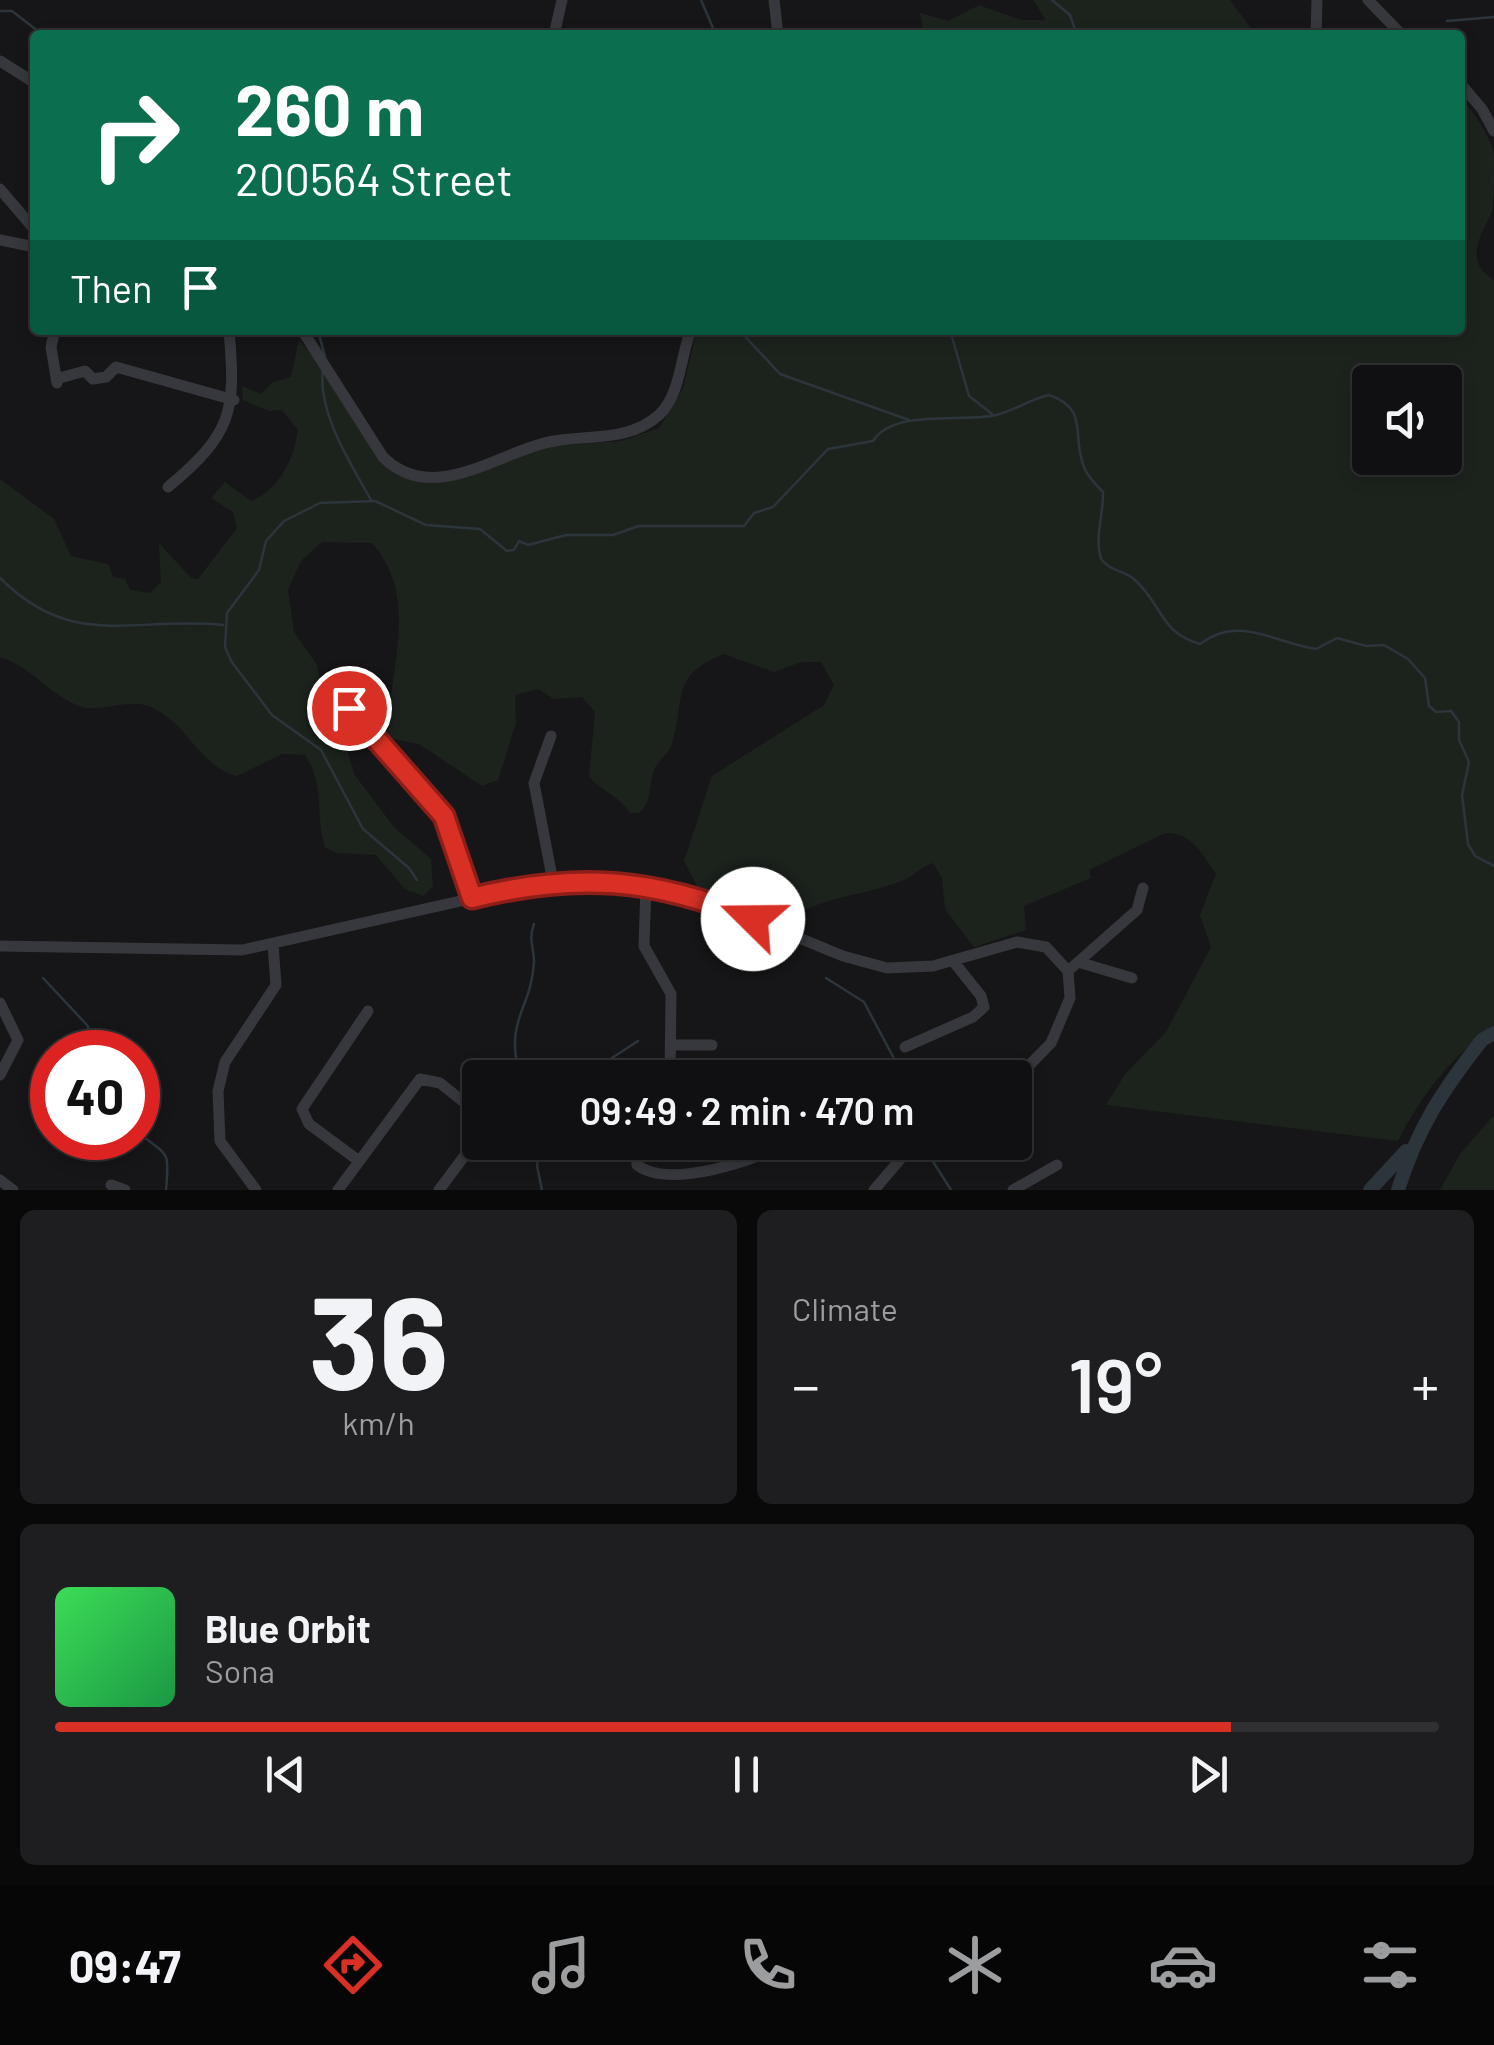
<!DOCTYPE html>
<meta charset="utf-8">
<style>
body{margin:0;font-family:Barlow,sans-serif;background:#1e1e20;color:#f1f3f6;height:100vh;display:flex;flex-direction:column;font-size:38px;white-space:nowrap}
*{box-sizing:border-box;margin:0}
p{font-size:32px;color:#9c9d9f}
.icon{flex:none;width:55px;height:55px;fill:none;stroke:currentColor;stroke-width:2;stroke-linecap:round;stroke-linejoin:round}
.map{position:relative;height:1190px;overflow:hidden}
.drawer{display:flex;flex-direction:column;gap:20px;padding:20px;background:#09090a;flex:1}
.drawer>*{flex:none}
.top-card{position:absolute;left:30px;top:30px;width:1435px;height:305px;border-radius:10px;box-shadow:0 5px 15px #0003,0 0 0 2px #303032;background:#0b6e4f;color:#fff;overflow:hidden}
.buttons{position:absolute;left:1352px;top:365px;display:grid;gap:20px}
.buttons a{display:grid;place-items:center;width:110px;height:110px;border-radius:10px;background:#101012;box-shadow:0 5px 15px #0003,0 0 0 2px #303032;font-size:50px}
.speed{position:absolute;left:30px;top:1030px;display:flex;gap:20px;font-size:50px;font-weight:700;text-align:center}
.speed>*{display:grid;place-content:center;width:130px;height:130px;border-radius:50%;background:#101012;box-shadow:0 5px 15px #0003,0 0 0 2px #303032;line-height:1}
.speed .limit{border:15px solid #d22;background:#fff;color:#111}
.pin{position:absolute;display:grid;place-items:center;width:85px;height:85px;color:#fff;margin:-42px;border:5px solid #fff;border-radius:50%;box-shadow:0 2px 10px #0007}
.me{position:absolute;width:110px;margin:-55px;rotate:292deg;stroke-linejoin:round;filter:drop-shadow(0 0 8px #0008)}
.turn{display:flex;align-items:center;gap:35px;height:210px;padding:0 40px;font-size:45px}
.turn .icon{width:130px;height:130px;stroke-width:2.5}
.turn b{display:block;font-size:70px;line-height:85px}
.then{display:flex;align-items:center;height:95px;padding:0 40px;background:#0003;gap:20px;font-size:38px}
.big{font-size:75px;font-weight:600;line-height:1.1}
.drawer .widget{flex:1;display:flex;flex-direction:column;justify-content:center;gap:15px;min-width:0;padding:0 35px;border-radius:15px;background:#1e1e20}
.drawer .dial{align-items:center;gap:0}
.dial b{font-size:130px;line-height:1}
.song{display:flex;align-items:center;gap:30px}
.cover{width:120px;height:120px;border-radius:15px;background:linear-gradient(135deg,hsl(130 70% 55%),hsl(140 70% 35%))}
.played{height:10px;border-radius:5px;background:linear-gradient(90deg,#d93025 85%,#303032 85%)}
.keys{display:flex;justify-content:space-around;direction:ltr}
.heat{display:flex;justify-content:space-between;align-items:center;font-size:55px;direction:ltr}
.drawer .tiles{flex:1;display:grid;gap:20px;grid-template-columns:1fr 1fr}
.widget:last-child{grid-column:span 2}
.trip{position:absolute;left:462px;top:1060px;width:570px;height:100px;border-radius:10px;background:#101012;box-shadow:0 5px 15px #0003,0 0 0 2px #303032;font-weight:600;line-height:100px;text-align:center}
.tab-bar{display:flex;height:160px;justify-content:space-around;align-items:center;background:#060607;color:#9c9d9f}
.tab-bar .icon{width:70px;height:70px}
.tab-bar .current{color:#d93025}
.tab-bar b{font-size:45px;color:#f1f3f6}
.map>svg:first-child{display:block}
.green{fill:#1c231d;fill-rule:evenodd}
.lines{fill:none;stroke-linecap:round;stroke-linejoin:round}
.stream{stroke:#2c353c;stroke-width:2.5}
.river{stroke:#2c353c;stroke-width:14}
.minor{stroke:#37383d;stroke-width:11}
.route-casing{stroke:#8d1f18;stroke-width:25}
.route{stroke:#d93025;stroke-width:18}
</style>
<div class="map">
<svg width="1494" height="1190" viewBox="0 0 1494 1190">
<rect width="100%" height="100%" fill="#161618"/>
<path class="green" d="M1033,0H1230L1256,35H924L920,13L948,21L979,5L1021,20H1046Z
M1460,95C1473,114 1491,134 1494,157C1494,171 1494,201 1492,212C1481,234 1463,262 1494,280V1026C1452,1056 1421,1095 1398,1141L1106,1105L1125,1074L1166,1032L1211,947L1200,915L1216,874C1203,855 1192,832 1165,833L1089,870L1091,878L1024,906L1026,930L974,947L945,909L942,878L933,863C920,867 912,878 899,882C851,899 826,894 780,924L698,888L684,861L712,776L824,705L834,685L821,662H801L774,672L724,654C669,675 686,699 672,744C669,754 658,760 654,770C648,786 653,801 639,813H630C619,795 601,792 589,776L595,712L582,697L554,699L538,689L515,695L516,723L498,780L482,786L419,744L388,738C387,672 422,600 372,543L322,542L301,561L288,590L294,632L317,665L324,711L346,746L354,774L394,827L431,859L433,886L423,896L405,889L376,855L336,853L325,847C315,815 325,784 305,755L282,754L237,776C199,766 189,726 155,709C129,695 102,715 79,706C49,694 30,666 0,657V479L54,519L71,556L108,564L113,577L125,579L130,590L150,593L161,582L159,543L191,578L198,579L237,528L233,512L211,498L225,482L251,501C279,490 294,459 298,430L282,410L269,411L243,400L242,386L261,394L273,382L291,377L299,340L322,367L369,444L416,480L552,446L621,441L659,428L683,388L697,330H1460ZM1370,382H1445V458H1370Z
M1494,1115V1190H1440L1460,1154Z"/>
<g class="lines">
<path class="stream" d="M701,0L716,35
M1052,0L1070,15L1077,35
M0,11H12L43,35
M1447,21L1494,17
M318,330L325,357
M739,330L780,374L909,420
M950,330L969,396L992,414
M323,370C317,412 351,464 371,500
M0,578C73,651 132,616 223,625
M417,880L409,868L363,829L321,750L272,715L231,661L225,647L227,613L259,570L266,541L284,521L320,503L375,501L426,525L480,529L507,551L514,550L519,541L528,545L566,535H613L639,526H744L754,513L773,507L828,449L873,441C894,408 965,423 996,415C1014,411 1030,399 1049,395C1090,409 1071,435 1084,467C1087,476 1096,485 1103,492C1104,513 1094,537 1101,559C1111,572 1124,570 1135,580C1162,604 1160,633 1200,644C1238,614 1275,643 1316,649L1337,638L1366,646L1384,645L1408,659L1425,678L1429,706L1436,712L1451,711L1459,722V740L1469,762L1462,795L1468,844L1475,856L1494,866
M43,978L87,1025L101,1052
M826,978L864,1002L898,1066L913,1078
M520,1078C504,1017 531,1012 534,962C534,947 528,940 534,924
M581,1078L638,1041
M138,1132C167,1157 170,1147 166,1190
M541,1142L537,1166L542,1190
M930,1143L932,1160L951,1190"/>
<path class="river" d="M1370,1190L1406,1151
M1398,1190C1417,1129 1442,1091 1482,1040L1494,1033"/>
<path class="minor" d="M774,0L778,35
M1368,0L1402,35
M554,35L562,0
M1316,35L1317,0
M0,61L35,83
M1460,83L1482,109L1494,131
M0,189L35,230
M0,240L35,247
M55,330L51,347L57,383
M302,330L383,457C432,506 497,453 549,442C588,434 627,443 659,415C681,394 680,357 691,330
M56,379L85,371L93,379L106,377L116,367L234,400
M168,487C233,433 236,411 229,330
M349,707L447,821L472,899
M551,736L534,783L553,882
M646,886L644,946L671,994L670,1078
M0,946L242,950L536,884L655,887L699,897L843,956L887,968L933,966L1017,942L1046,947L1068,971L1070,998L1051,1043L1015,1080
M1078,962L1132,978
M1068,971L1137,910L1143,888
M0,1003L18,1040L0,1075
M674,1045H712
M905,1047L973,1017L984,1007L981,996L953,961
M635,1142L637,1165C669,1190 756,1160 791,1142
M359,1161L309,1124L302,1109L368,1011
M0,1180L13,1190
M111,1185L125,1190
M256,1190L220,1141L218,1091L225,1062L276,985L273,944
M338,1190L420,1079L440,1083L480,1115
M439,1190L480,1135
M874,1190L915,1142
M1013,1190L1057,1165"/>
</g>
<g class="lines">
<defs>
<path id="route" d="M349,708L444,816L472,898C576,872 654,878 753,919"/>
</defs>
<use href="#route" class="route-casing"/>
<use href="#route" class="route"/>
</g>
</svg>
<div class="buttons">
<a><svg class="icon" aria-label="sound" viewBox="0 0 24 24"><path d="M4 9h4l5-4v14l-5-4H4zM17 9q2 3 0 6"/></svg></a>
</div>
<div class="speed"><div class="limit">40</div></div>
<div class="pin" style="left:349px;top:708px;background:#d93025"><svg class="icon" aria-label="arrive" viewBox="0 0 24 24"><path d="M6 21V4h12l-3 4 3 4H6"/></svg></div>
<svg class="me" style="left:753px;top:919px" viewBox="-20 -20 40 40"><circle r="19" fill="#fff"/><path d="M0-13L10 11 0 6-10 11z" fill="#d93025"/></svg>
<div class="trip">09:49 · 2 min · 470 m</div>
<div class="top-card">
<div class="turn"><svg class="icon" aria-label="right" viewBox="0 0 24 24"><path d="M7 20v-9h11M14 6l5 5-5 5"/></svg><div><b>260 m</b>200564 Street</div></div>
<div class="then">Then<svg class="icon" aria-label="arrive" viewBox="0 0 24 24"><path d="M6 21V4h12l-3 4 3 4H6"/></svg></div>
</div>
</div>
<section class="drawer">
<div class="tiles">
<div class="widget dial"><b>36</b><p>km/h</p></div>
<div class="widget"><p>Climate</p>
<div class="heat"><a>−</a><b class="big">19°</b><a>+</a></div>
</div>
<div class="widget">
<div class="song"><i class="cover"></i><div><b>Blue Orbit</b><p>Sona</p></div></div>
<div class="played"></div>
<div class="keys"><svg class="icon" aria-label="previous" viewBox="0 0 24 24"><path d="M18 5L8 12l10 7zM5 5v14"/></svg><svg class="icon" aria-label="pause" viewBox="0 0 24 24"><path d="M8 5v14M16 5v14"/></svg><svg class="icon" aria-label="next" viewBox="0 0 24 24"><path d="M6 5l10 7-10 7zM19 5v14"/></svg></div>
</div>
</div>
</section>
<nav class="tab-bar">
<b>09:47</b>
<svg class="icon current" aria-label="directions" viewBox="0 0 24 24"><path d="M12 3l9 9-9 9-9-9zM9 14v-3h6M13 9l2 2-2 2"/></svg>
<svg class="icon" aria-label="music" viewBox="0 0 24 24"><path d="M9 18V5l10-2v13"/><circle cx="6" cy="18" r="3"/><circle cx="16" cy="16" r="3"/></svg>
<svg class="icon" aria-label="phone" viewBox="0 0 24 24"><path d="M5 4h4l2 5-3 2q2 4 5 5l2-3 5 2v4C11 20 4 13 5 4z"/></svg>
<svg class="icon" aria-label="climate" viewBox="0 0 24 24"><path d="M12 3v18M4 7l16 10M4 17L20 7"/></svg>
<svg class="icon" aria-label="car" viewBox="0 0 24 24"><path d="M5 17H2v-5l4-1 3-4h7l3 4 3 1v5h-3M9 17h6M6 11h13"/><circle cx="7" cy="17" r="2"/><circle cx="17" cy="17" r="2"/></svg>
<svg class="icon" aria-label="filters" viewBox="0 0 24 24"><path d="M4 7h16M4 17h16"/><circle cx="9" cy="7" r="2"/><circle cx="15" cy="17" r="2"/></svg>
</nav>
